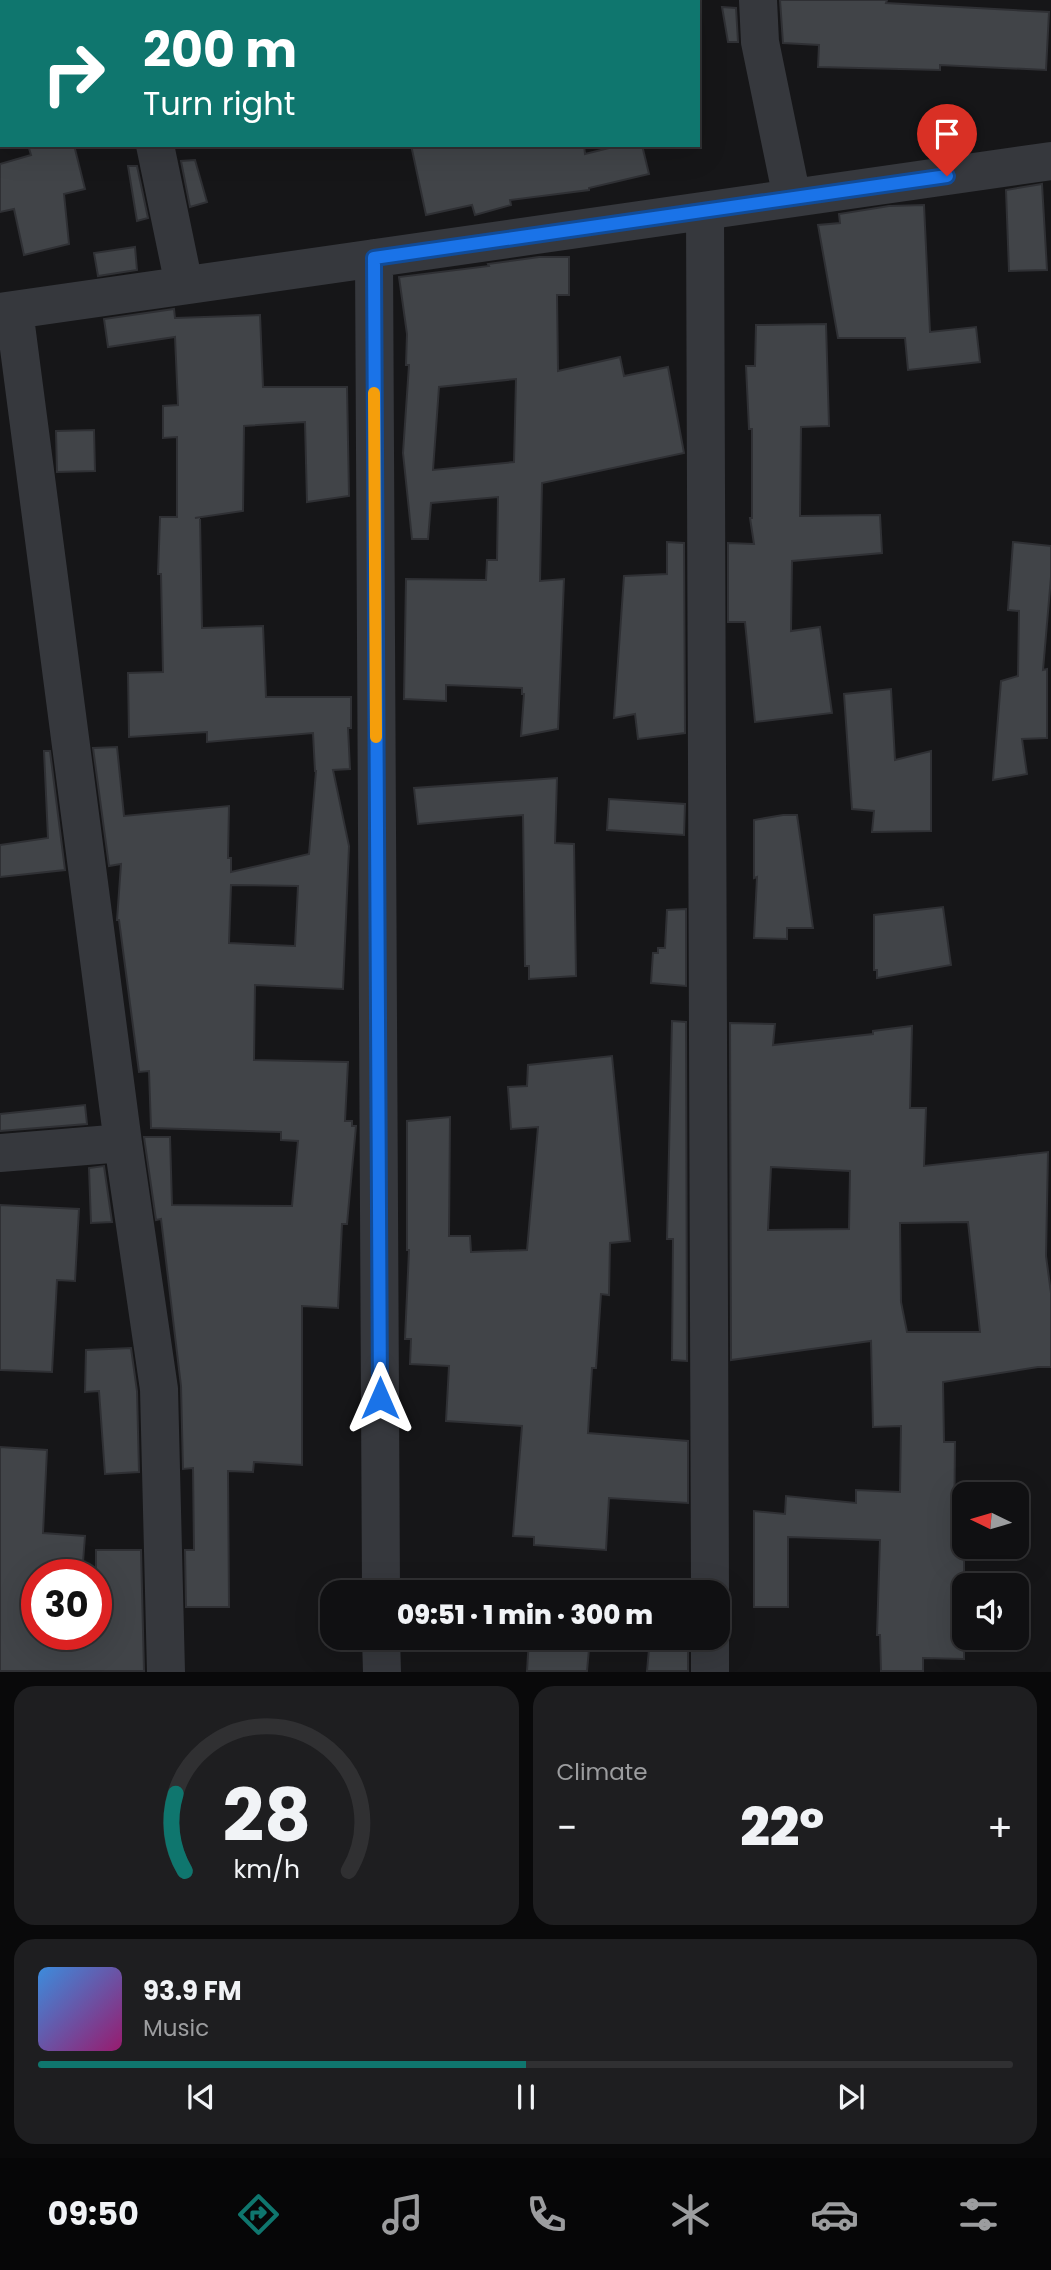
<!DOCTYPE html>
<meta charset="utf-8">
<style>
body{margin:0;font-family:Poppins,sans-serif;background:#1e1e20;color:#f1f3f6;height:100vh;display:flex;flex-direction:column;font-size:26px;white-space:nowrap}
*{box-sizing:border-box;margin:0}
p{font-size:23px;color:#9c9d9f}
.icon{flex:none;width:38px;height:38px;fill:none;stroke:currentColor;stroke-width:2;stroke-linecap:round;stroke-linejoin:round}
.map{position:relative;height:1672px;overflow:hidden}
.sheet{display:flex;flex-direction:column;gap:14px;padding:14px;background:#09090a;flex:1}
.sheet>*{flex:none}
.banner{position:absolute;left:0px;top:0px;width:700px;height:147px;box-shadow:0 7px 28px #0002,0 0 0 2px #303032;background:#0f766e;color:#fff;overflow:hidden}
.needle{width:46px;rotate:275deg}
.fabs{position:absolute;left:952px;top:1482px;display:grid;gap:14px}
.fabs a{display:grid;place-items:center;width:77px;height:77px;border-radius:14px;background:#101012;box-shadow:0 7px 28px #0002,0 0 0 2px #303032;font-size:35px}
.speed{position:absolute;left:21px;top:1559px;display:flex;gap:14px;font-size:35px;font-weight:700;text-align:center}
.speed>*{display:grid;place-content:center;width:91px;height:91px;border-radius:50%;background:#101012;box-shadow:0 7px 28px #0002,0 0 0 2px #303032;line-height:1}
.speed .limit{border:10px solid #d22;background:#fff;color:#111}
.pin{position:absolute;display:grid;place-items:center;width:60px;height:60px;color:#fff;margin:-72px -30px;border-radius:50% 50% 50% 0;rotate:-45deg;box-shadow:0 0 7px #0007}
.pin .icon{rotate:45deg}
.me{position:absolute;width:77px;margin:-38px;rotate:0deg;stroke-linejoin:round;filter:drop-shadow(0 0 5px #0008)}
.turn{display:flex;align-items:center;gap:24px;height:147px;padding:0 28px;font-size:32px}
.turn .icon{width:91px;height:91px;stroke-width:2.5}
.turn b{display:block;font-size:49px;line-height:60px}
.big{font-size:52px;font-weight:800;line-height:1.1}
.sheet .card{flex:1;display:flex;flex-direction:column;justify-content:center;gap:10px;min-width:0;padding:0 24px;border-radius:21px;background:#1e1e20}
.sheet .dial{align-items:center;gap:0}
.dial svg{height:182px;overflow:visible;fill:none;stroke:#303032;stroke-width:7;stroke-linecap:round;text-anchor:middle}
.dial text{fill:#f1f3f6;stroke:none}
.song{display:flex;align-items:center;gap:21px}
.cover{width:84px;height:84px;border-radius:10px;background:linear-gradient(135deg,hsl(210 70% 55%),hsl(320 70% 35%))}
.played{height:7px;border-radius:4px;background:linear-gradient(90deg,#0f766e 50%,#303032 50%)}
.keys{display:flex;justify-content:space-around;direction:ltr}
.heat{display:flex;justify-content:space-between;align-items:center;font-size:38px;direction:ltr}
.sheet .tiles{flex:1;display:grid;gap:14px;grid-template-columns:1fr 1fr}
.card:last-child{grid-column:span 2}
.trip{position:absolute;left:320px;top:1580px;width:410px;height:70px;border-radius:21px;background:#101012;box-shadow:0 7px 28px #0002,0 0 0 2px #303032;font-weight:800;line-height:70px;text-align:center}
.dock{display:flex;height:112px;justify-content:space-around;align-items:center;background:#060607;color:#9c9d9f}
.dock .icon{width:49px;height:49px}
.dock .current{color:#0f766e}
.dock b{font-size:32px;color:#f1f3f6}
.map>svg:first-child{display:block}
.building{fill:#414448;stroke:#2f3034;stroke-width:2;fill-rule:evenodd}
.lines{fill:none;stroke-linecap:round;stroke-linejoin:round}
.minor{stroke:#36383d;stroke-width:38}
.route-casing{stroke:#114b97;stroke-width:18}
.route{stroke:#1a73e8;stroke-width:12}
.slow{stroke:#f59e0b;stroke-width:12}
</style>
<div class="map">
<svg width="1051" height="1672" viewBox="0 0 1051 1672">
<rect width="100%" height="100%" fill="#161618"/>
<path class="building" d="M780,0H887L886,3L1049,12L1046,70L940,65V70L818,67L819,45L783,43Z
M722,7L736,8L738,42H728Z
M28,145H74L85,189L64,194L69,244L24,255L14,209L0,212V164L31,155Z
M411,145H584L585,154L621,145H642L649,174L589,188V190L510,200L511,205L475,215L472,205L426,215Z
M195,160L207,202L190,207L181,161Z
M128,166H137L148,218L137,221Z
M1042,184L1047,270L1009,271L1006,190Z
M924,205L930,332L976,327L980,362L908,370L905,338H838L818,225L840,223L839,214L889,206Z
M135,247L137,270L98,276L94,253Z
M539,257H569V295H557L558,371L620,357L624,376L668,367L684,453L542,483L540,581L564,579L558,729L521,736L524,694H522V688L446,685V701L404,699L406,579L486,580L487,560H497L498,497L431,503L428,539H412L403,453L409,365H406L407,334L399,277L489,266L488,264ZM516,379L514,462L433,470L439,387Z
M174,309L175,318L260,315L263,387H347L349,496L307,502L305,422L244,426L243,511L195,518H200L202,628L263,626L266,697H351V728H348L350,769L333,770L349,846L343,989L255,985L254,1060L348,1062L345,1121H352V1126H356L347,1224H342L338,1308L302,1306V1465L254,1462L253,1472L228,1471L229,1607H186L185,1550H194L193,1468L183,1469L181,1386L161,1219L156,1220L144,1137H170L172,1205L292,1206L298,1141L281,1140V1132L151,1128L149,1071L139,1072L119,920H117L121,864L109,866L93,748L117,747L124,816L229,806L228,858H231V872L309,854L316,771H315L313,733L207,742V732L129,737L128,673L163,672L161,574H158L160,517H177V437L163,438V406L178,405L175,337L108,347L104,319ZM231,885L298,886L295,946L229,943Z
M826,324L829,426L801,427L800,516L880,515L882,553L792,561L791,631L820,627L832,713L755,722L745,622H728V543L754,544L750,518H752V429H749L746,366H755L756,325Z
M94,430L95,471L57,472L56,431Z
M667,542L684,543L685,733L638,739L635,714L614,718L624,576L667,574Z
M1013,542L1051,546V577L1043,670L1047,669V738L1022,739L1027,774L993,780L1001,681L1018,676L1019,611L1008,610Z
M891,689L895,760L931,751V831L872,832L874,811L852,809L844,694Z
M44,751H50L65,870L0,877V845L48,838Z
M557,778L555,843L574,844L576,976L529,979V966H525L523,815L418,824L414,788Z
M609,799L685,804L684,835L607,830Z
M783,815H797L813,928H787V939L754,938L757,877L754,878V820Z
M943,907L951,965L877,978V970H874V915Z
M686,909V986L651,983L653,953H658V948H665L667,910Z
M672,1021L686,1022L687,1361L672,1360L673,1239H667Z
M730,1023L775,1024L773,1045L873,1034V1031L912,1026L910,1108H926L924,1166L1048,1152L1046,1256L1051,1293V1367H1038L943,1382L944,1442H955L954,1539H964V1659L923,1658V1671H881L880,1635H877L880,1540L788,1537V1607H754V1511L785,1514L786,1496L856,1503V1490L900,1492L901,1426L873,1427L871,1341L731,1360ZM771,1167L850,1171L849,1229L768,1230ZM968,1222L980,1332H907L901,1302L900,1223Z
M612,1056L630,1241L610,1243L609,1295L601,1294L596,1368H592L588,1433L688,1441V1503L609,1498L606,1550L534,1545V1537L513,1536L522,1426L446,1421L449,1366L410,1364L411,1339H405L409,1250H407V1121L450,1117L449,1236H470L471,1252L527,1250L538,1127L511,1129L508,1087L527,1086L528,1065Z
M85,1105L87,1124L0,1131V1114Z
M104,1166L112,1222L91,1223L89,1168Z
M0,1205L79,1209L75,1281L57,1280L52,1372L0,1370Z
M131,1348L137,1391L139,1472L105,1474L99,1391L85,1392L86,1350Z
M0,1447L47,1450L43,1533L85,1536L82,1575H37V1634H96V1550H141L144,1671H0Z
M529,1638H590L587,1671H527Z
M650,1638H688V1671H647Z"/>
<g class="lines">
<path class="minor" d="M125,0V2
M758,0L760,42L792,198
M155,145L184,285
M705,211L710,1592
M374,258L381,1592
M14,310L123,1143L159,1389L166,1672
M0,312L1051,161
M0,1153L123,1143
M381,1638L382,1672
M710,1638V1672"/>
</g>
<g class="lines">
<defs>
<path id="route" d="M380,1398L374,258L947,176"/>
</defs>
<use href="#route" class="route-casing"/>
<use href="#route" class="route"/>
<path class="slow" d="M374,393L376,737"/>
</g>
</svg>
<div class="fabs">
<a><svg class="needle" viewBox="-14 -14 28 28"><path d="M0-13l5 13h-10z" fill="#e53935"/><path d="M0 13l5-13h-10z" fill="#9c9d9f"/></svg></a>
<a><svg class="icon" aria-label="sound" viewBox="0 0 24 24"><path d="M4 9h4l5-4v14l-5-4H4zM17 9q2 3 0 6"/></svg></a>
</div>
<div class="speed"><div class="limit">30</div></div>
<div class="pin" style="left:947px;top:176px;background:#d93025"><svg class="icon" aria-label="arrive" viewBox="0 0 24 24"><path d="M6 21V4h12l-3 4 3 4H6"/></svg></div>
<svg class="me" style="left:380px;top:1398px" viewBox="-20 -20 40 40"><path d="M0-17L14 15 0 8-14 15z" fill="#1a73e8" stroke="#fff" stroke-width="4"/></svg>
<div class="trip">09:51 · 1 min · 300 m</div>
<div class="banner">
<div class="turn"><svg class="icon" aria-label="right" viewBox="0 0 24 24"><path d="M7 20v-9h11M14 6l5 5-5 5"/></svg><div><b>200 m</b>Turn right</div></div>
</div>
</div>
<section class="sheet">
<div class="tiles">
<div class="card dial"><svg viewBox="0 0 100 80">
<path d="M14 69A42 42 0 1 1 86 69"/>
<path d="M14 69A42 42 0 0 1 10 35" stroke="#0f766e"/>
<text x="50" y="56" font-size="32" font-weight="700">28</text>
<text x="50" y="72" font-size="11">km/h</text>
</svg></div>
<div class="card"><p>Climate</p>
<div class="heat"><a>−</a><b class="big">22°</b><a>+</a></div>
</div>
<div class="card">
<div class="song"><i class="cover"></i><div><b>93.9 FM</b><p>Music</p></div></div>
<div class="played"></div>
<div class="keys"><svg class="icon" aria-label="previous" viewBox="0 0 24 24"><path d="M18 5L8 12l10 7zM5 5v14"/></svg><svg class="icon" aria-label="pause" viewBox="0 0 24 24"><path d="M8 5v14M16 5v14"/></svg><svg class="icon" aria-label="next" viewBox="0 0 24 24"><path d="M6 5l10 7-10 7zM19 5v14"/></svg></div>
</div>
</div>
</section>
<nav class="dock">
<b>09:50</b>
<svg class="icon current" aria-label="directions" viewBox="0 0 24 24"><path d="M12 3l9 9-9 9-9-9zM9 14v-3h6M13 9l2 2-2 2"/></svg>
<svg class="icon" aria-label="music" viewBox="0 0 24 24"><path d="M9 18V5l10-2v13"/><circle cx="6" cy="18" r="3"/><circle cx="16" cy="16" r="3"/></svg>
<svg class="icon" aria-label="phone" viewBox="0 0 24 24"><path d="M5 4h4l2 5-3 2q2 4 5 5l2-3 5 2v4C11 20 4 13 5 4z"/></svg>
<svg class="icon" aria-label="climate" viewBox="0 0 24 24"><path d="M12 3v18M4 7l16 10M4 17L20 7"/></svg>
<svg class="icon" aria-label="car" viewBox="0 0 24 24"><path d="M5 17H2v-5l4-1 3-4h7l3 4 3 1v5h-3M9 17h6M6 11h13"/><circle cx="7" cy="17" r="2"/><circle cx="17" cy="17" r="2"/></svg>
<svg class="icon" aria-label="filters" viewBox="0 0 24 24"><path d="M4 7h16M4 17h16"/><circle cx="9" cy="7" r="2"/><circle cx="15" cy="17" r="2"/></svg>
</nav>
